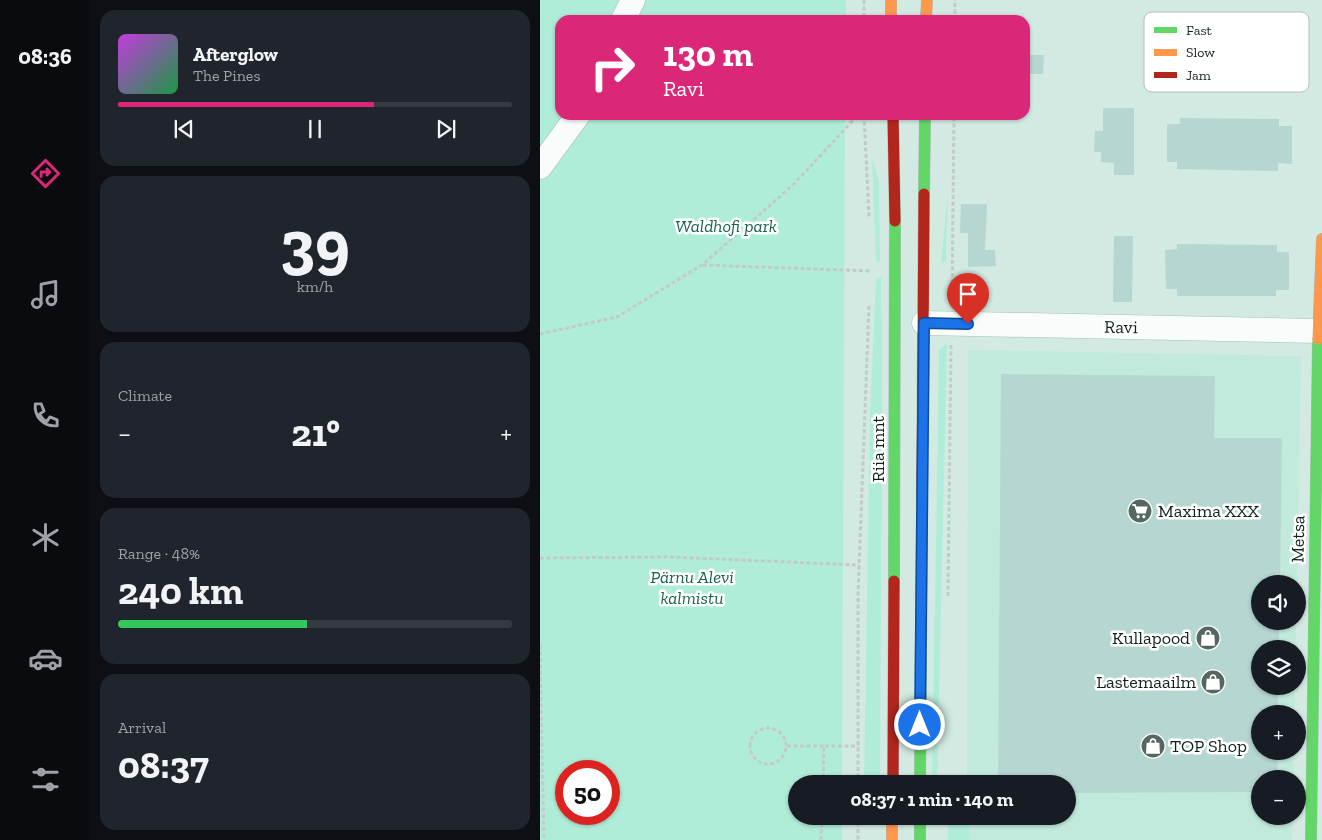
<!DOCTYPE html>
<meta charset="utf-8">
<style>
body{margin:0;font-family:"Zilla Slab",serif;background:#20242c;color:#f1f3f6;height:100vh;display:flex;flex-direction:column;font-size:19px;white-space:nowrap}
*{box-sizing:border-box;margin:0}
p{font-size:16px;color:#9ea1a6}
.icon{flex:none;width:28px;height:28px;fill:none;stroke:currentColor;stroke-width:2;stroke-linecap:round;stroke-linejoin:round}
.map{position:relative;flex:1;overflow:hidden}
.details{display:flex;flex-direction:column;gap:10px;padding:10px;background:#0d0f14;width:450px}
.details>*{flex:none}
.top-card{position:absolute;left:15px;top:15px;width:475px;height:105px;border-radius:15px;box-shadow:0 1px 4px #0004;background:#db2777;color:#fff;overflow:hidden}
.tools{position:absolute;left:711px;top:575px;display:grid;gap:10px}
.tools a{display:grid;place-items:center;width:55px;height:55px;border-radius:50%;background:#171b24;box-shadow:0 1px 4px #0004;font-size:25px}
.speed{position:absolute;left:15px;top:760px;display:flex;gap:10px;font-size:25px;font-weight:700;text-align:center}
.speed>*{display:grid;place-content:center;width:65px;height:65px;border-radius:50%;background:#171b24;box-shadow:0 1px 4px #0004;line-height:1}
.speed .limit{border:8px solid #d22;background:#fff;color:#111}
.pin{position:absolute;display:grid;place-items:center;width:42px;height:42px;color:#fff;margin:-51px -21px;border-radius:50% 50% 50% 0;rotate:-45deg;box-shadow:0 0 5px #0007}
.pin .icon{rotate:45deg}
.me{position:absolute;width:55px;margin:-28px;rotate:0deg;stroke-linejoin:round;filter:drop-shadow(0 0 4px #0008)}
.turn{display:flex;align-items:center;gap:18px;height:105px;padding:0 25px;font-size:22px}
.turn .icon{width:65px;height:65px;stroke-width:2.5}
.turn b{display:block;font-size:35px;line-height:42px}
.big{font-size:38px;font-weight:700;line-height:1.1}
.details .card{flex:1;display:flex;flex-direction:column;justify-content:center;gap:8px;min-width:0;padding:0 18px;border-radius:15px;background:#20242c}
.details .dial{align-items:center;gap:0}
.dial b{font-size:65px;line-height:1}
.song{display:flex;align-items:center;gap:15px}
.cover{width:60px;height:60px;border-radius:8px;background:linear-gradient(135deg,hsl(290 70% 55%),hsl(140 70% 35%))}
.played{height:5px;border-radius:2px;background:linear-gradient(90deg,#db2777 65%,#363941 65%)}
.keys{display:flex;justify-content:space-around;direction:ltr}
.heat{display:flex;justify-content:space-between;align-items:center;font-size:28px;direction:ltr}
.charge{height:8px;border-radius:4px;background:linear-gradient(90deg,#34c759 48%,#363941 0)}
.trip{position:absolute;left:248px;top:775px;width:288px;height:50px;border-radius:25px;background:#171b24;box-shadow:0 1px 4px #0004;font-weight:700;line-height:50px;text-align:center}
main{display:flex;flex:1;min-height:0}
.tab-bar{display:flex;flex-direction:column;width:90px;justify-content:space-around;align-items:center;background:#090b0e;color:#9ea1a6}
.tab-bar .icon{width:35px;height:35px}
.tab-bar .on{color:#db2777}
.tab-bar b{font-size:22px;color:#f1f3f6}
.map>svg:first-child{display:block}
.built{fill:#c2eadc}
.green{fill:#b0edd9;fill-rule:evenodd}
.building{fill:#b6d6d2}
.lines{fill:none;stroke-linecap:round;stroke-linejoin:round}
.street-casing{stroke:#aabdb7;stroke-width:25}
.fast-casing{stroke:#aabdb7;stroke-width:12}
.slow-casing{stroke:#aabdb7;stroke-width:12}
.jam-casing{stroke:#aabdb7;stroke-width:12}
.path{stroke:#c2cbc8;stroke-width:3;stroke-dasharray:4 2.5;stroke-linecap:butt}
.street{stroke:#f8fcfb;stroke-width:24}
.fast{stroke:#63d668;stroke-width:11}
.slow{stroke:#ff974d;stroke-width:11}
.jam{stroke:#b3261e;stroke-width:11}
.route-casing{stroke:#114b97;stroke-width:12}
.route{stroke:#1a73e8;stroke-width:9}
.labels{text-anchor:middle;stroke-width:5;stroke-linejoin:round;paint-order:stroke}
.park-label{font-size:18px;font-style:italic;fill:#18624f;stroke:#fff}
.street-label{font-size:18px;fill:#10211c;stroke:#fff}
.poi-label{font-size:18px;fill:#10211c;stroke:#fff;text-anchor:start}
.key{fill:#fff;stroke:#b7bcbb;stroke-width:1}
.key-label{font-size:14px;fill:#10211c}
</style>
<main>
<nav class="tab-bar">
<b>08:36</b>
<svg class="icon on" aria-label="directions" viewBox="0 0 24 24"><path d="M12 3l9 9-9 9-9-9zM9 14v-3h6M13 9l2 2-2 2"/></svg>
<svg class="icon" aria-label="music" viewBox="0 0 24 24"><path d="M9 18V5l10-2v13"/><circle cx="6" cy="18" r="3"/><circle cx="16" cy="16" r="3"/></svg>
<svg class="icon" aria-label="phone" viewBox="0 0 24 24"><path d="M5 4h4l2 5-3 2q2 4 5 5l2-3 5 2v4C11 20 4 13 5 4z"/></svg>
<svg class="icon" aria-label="climate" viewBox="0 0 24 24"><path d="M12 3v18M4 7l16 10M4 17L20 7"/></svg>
<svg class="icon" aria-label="car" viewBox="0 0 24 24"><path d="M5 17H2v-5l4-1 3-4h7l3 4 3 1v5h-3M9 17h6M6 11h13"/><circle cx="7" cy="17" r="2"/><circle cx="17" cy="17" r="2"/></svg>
<svg class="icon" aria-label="filters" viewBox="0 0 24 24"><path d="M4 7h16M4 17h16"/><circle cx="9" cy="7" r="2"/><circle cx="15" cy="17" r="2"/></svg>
</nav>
<section class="details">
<div class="card">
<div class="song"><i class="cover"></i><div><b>Afterglow</b><p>The Pines</p></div></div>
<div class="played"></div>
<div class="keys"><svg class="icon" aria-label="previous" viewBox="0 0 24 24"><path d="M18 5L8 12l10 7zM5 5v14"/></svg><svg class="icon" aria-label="pause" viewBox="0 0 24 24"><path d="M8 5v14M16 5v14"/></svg><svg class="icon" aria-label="next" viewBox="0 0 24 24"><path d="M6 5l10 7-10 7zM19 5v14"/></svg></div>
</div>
<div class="card dial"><b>39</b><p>km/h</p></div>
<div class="card"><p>Climate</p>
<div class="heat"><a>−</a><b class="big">21°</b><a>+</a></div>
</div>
<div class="card"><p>Range · 48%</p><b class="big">240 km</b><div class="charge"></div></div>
<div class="card"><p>Arrival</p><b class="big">08:37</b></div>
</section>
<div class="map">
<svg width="782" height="840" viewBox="0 0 782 840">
<rect width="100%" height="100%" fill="#d2eae2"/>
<path class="built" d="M428,350L761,356L757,584H720V621H756V649H720V686H755L754,714H720V751H754L753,779H720V816H753L752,840H427V816H526V784H427Z"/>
<path class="green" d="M0,0H306V20H20V115H305L302,784H256V816H302V840H0ZM26,771H69V814H26Z
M332,156L339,183L340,262L336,261Z
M408,191L406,260L401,264Z
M341,277L342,391L340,784H324L330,415L336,279Z
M407,343L397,784H392L399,350Z
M408,816H429V840H408Z"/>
<path class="building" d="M485,55H504L503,74H485Z
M563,108H594V175H574V163L561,162V152H554L555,131H563Z
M640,118L739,119V126H752V164L738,163V171L637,169V162H627V124H640Z
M421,204H447L445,250H455L456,266L428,267V233H420Z
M574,236H593L592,302H573Z
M637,244L737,245V252H749V290H736V296H637V289H626L625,250L637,249Z
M461,374L675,376L674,438H742L740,584H720V621H739V649H720V686H738V714H720V751H738L737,779H720V792L526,793V784H458Z"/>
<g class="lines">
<defs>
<path id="street" d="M83,20L93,0
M0,167L38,115
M384,323L778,331"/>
<path id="fast" d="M384,194L385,115
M354,581L355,221
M380,784L382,498
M380,816V840
M771,840L778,339"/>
<path id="slow" d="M351,0V20
M386,20L387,0
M778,339L782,239
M352,816V840"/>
<path id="jam" d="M353,115L355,221
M382,498L384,194
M353,784L354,581"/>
</defs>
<use href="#street" class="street-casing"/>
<use href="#fast" class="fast-casing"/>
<use href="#slow" class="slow-casing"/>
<use href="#jam" class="jam-casing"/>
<path class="path" d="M324,0V20
M415,20V0
M324,115L329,217
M163,265L332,271
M412,303L414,115
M0,334L77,317L162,265L254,184L318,115
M0,558L132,557L319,565
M408,596L411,344
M0,645L4,840
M210 746a18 18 0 1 1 36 0a18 18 0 1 1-36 0Z
M247,746H284
M283,784L284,746H318
M318,784V595L329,305
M318,816V840
M281,840L282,816"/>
<use href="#street" class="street"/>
<use href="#fast" class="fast"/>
<use href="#slow" class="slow"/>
<use href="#jam" class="jam"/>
</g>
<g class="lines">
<defs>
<path id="route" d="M380,725L384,323L428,324"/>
</defs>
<use href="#route" class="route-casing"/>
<use href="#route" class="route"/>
</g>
<defs>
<symbol id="supermarket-disc" viewBox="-11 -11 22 22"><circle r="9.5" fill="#546761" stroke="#fff"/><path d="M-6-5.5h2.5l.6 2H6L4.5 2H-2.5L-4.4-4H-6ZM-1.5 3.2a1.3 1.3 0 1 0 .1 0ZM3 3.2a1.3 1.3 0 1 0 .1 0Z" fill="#fff"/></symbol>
<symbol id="shop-disc" viewBox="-11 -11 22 22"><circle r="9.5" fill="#546761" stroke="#fff"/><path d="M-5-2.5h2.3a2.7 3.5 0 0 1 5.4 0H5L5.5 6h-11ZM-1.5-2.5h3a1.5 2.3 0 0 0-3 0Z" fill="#fff"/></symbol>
</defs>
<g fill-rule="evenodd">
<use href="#supermarket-disc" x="586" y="497" width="28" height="28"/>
<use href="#shop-disc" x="654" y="624" width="28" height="28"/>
<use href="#shop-disc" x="659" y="668" width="28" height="28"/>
<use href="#shop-disc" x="599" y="732" width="28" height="28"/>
</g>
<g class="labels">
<g class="park-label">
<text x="186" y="232">Waldhofi park</text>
<text x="152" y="583">Pärnu Alevi<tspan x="152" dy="21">kalmistu</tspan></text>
</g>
<g class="street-label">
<text transform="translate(581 327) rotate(1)" y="6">Ravi</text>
<text transform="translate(338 449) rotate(-90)" y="6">Riia mnt</text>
<text transform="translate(758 539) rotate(-89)" y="6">Metsa</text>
</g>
<g class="poi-label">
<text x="618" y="517">Maxima XXX</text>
<text x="650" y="644" text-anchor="end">Kullapood</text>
<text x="656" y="688" text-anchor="end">Lastemaailm</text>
<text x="630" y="752">TOP Shop</text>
</g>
</g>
<rect x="604" y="12" width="165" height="80" rx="8" class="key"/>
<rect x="614" y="27" width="23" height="6" fill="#63d668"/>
<rect x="614" y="49" width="23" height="7" fill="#ff974d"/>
<rect x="614" y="72" width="23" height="6" fill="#b3261e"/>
<g class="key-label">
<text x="646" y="35">Fast</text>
<text x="646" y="57">Slow</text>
<text x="646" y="80">Jam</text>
</g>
</svg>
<div class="tools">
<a><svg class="icon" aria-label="sound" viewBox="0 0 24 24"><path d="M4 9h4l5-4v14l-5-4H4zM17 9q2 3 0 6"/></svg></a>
<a><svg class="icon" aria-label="layers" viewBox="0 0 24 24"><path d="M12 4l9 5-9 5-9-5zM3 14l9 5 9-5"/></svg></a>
<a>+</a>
<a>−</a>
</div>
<div class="speed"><div class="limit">50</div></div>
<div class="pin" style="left:428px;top:324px;background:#d93025"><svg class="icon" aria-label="arrive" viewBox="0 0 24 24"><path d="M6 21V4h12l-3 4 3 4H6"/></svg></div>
<svg class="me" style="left:380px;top:725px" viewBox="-20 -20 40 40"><circle r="17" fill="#1a73e8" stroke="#fff" stroke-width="3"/><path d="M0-11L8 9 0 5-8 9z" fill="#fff"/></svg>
<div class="trip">08:37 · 1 min · 140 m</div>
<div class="top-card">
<div class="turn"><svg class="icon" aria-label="right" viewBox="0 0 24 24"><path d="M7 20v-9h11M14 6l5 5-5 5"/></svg><div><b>130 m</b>Ravi</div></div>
</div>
</div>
</main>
